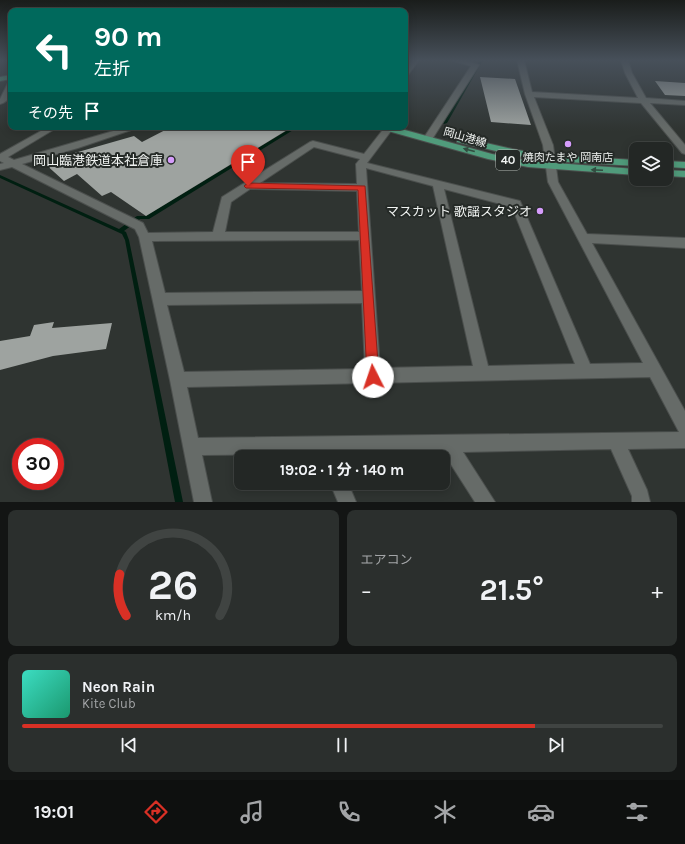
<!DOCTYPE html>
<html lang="ja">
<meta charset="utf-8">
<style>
body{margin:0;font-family:Karla,"Noto Sans JP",sans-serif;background:#2b2f2d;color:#f1f3f6;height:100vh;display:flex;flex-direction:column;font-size:15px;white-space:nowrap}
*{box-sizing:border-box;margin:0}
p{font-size:13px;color:#a3a5a7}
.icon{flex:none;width:22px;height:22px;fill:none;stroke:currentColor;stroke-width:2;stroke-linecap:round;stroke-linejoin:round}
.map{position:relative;height:502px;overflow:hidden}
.sheet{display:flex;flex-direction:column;gap:8px;padding:8px;background:#131514;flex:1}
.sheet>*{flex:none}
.guide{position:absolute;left:8px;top:8px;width:400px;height:122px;border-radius:8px;box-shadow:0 2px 10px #0003,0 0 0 1px #404442;background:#00695c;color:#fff;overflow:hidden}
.controls{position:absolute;left:629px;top:142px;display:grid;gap:8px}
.controls a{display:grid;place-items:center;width:44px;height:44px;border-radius:8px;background:#232725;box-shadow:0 2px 10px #0003,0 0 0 1px #404442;font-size:20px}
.speed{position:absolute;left:12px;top:438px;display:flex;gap:8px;font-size:20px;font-weight:700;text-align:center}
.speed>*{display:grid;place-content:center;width:52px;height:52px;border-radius:50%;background:#232725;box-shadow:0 2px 10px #0003,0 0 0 1px #404442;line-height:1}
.speed .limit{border:6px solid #d22;background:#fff;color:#111}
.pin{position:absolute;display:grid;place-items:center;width:34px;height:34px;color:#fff;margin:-41px -17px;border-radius:50% 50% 50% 0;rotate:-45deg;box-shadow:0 0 4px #0007}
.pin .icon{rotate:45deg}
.me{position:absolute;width:44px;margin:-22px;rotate:356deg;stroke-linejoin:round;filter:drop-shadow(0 0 3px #0008)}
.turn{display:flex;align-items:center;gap:14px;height:84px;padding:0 20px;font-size:18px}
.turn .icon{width:52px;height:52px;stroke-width:2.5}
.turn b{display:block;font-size:28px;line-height:34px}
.then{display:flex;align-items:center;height:38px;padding:0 20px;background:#0003;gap:8px;font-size:15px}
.big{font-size:30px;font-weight:700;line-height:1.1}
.sheet .card{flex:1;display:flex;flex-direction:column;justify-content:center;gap:6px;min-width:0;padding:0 14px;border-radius:8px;background:#2b2f2d}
.sheet .dial{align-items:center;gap:0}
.dial svg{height:104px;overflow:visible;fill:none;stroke:#404442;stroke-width:7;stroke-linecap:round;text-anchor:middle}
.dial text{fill:#f1f3f6;stroke:none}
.song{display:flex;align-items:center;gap:12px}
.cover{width:48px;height:48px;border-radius:6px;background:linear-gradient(135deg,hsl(170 70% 55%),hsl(160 70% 35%))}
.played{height:4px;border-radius:2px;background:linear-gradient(90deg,#d93025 80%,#404442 80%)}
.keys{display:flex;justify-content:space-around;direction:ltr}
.heat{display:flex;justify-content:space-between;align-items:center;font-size:22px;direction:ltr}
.sheet .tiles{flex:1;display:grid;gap:8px;grid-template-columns:1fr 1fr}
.card:last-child{grid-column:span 2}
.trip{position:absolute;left:234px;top:450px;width:216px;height:40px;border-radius:8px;background:#232725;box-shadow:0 2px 10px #0003,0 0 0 1px #404442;font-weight:700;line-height:40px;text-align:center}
.menu{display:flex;height:64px;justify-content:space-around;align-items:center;background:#0e100f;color:#a3a5a7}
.menu .icon{width:28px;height:28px}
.menu .on{color:#d93025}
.menu b{font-size:18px;color:#f1f3f6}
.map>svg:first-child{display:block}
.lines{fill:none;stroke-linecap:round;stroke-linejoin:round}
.stream{fill:#001f11;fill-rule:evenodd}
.building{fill:#9ea3a0}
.minor-casing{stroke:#4b4f4d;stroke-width:2}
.major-casing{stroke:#4b4f4d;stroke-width:2}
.minor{fill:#666b68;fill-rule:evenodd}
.major{fill:#509b7b;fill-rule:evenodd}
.oneway{fill:#324c40}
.route{fill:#d93025;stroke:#8d1f18}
.poi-dot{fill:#d59cfb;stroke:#252a27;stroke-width:1.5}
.labels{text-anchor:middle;stroke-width:4;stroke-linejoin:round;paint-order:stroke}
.far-street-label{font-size:11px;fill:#f0f3f1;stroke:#252a27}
.far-poi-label{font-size:11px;fill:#f0f3f1;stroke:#252a27}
.shield{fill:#252a27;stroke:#b3b7b4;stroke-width:1}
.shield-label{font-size:12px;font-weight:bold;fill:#f0f3f1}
.poi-label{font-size:13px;fill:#f0f3f1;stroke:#252a27;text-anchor:end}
</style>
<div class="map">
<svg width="685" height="502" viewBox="0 0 685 502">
<rect width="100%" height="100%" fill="#2f3431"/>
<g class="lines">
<path class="stream" d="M480,60H483L447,123L444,124L443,123Z
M293,127H298L149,219H140L124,231L126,232L129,240L183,502H175L125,240L122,234L0,178V175L119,229L137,216H146Z"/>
</g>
<path class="building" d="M480,77L515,79L531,125L491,122Z
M655,81L685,83V96L665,95Z
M171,127H292L146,216L111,192L102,196L77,174L64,181L43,162L134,136L142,142Z
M54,322L52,328L112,323L106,349L53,356L0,370V341L30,336L34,325Z"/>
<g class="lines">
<defs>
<path id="minor" d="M412,60H419L408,75H405V68Z
M450,60H464L479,65L431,141H425L423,139L471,66Z
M517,60H524L532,92L638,98L625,73L621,60H628L632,73L646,98L685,101V105L650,103L685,145V154L682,153L641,103L534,97L553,145L558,182L587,234L685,238V248L592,243L685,411V448L628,449L647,490L650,502H632V496L611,449L463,452L495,502H475L443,452L335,453L337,457H319L318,454L202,455L212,502H194L170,380L139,237L135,229L12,167L0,170V164L4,163L0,161V154L48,127H58L8,157L14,160L127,127H140L78,148L22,164L143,223L148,233L213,232L222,197L310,142L313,141L364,154L385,127H394L367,163L520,201L590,364L643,363L548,182L543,145L525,94ZM314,147L360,159L356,164L357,184L260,183ZM366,168L433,186L473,366L380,368ZM250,189L357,191L359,232H225L231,202ZM444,189L512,207L575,364L488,366ZM359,240L362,291L165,293L152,241ZM362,303L365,369L184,372L167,305ZM650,377L679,432L198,438L187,387Z
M8,83H11C11,93 11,101 0,104V99Z
M330,483H348L356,502H338Z"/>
<path id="major" d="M11,75V79L0,81V77Z
M380,127H394L492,154L528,161L636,169V175L528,167L488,159L381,129Z
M460,137L517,150L550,155L636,160V166L550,161L517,156L457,142V138Z
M666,161L685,162V168L666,167Z
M666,170L685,171V177L666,176Z"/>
</defs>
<use href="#minor" class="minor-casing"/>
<use href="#major" class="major-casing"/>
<use href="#minor" class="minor"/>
<use href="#major" class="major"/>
</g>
<defs><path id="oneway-solid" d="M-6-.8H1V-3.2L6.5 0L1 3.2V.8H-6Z"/></defs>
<g class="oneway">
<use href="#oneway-solid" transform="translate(469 150) rotate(-165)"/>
<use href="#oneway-solid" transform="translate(597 170) rotate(-177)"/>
</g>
<linearGradient id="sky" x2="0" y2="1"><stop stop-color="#1a1d1b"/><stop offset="0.46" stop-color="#47505a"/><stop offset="1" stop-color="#47505a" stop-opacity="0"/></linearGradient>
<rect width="685" height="131" fill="url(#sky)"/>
<path class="route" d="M248,183L365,186L379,377L377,381L373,382L369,381L367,377L358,190L246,188L244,186Z"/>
<g class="poi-dot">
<circle cx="568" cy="144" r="4"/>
<circle cx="171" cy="160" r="4"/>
<circle cx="540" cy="211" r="4"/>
</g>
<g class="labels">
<g class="far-street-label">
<text transform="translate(465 137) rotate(16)" y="4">岡山港線</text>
</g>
<g class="far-poi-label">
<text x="568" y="161">焼肉たまや 岡南店</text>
</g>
<rect class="shield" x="496" y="150" width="24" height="20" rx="3"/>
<g class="shield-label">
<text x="508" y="164">40</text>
</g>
<g class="poi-label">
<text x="163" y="165">岡山臨港鉄道本社倉庫</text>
<text x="532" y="216">マスカット 歌謡スタジオ</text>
</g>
</g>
</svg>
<div class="controls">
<a><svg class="icon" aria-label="layers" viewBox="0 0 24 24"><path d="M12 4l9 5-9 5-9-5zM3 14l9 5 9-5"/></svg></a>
</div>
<div class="speed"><div class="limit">30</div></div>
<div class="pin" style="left:248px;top:186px;background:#d93025"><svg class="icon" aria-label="arrive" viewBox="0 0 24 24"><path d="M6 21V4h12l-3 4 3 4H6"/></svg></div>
<svg class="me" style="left:373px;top:377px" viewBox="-20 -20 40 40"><circle r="19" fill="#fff"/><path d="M0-13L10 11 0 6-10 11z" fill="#d93025"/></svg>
<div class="trip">19:02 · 1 分 · 140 m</div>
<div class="guide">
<div class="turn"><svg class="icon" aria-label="left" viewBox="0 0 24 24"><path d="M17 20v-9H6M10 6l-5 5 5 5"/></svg><div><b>90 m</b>左折</div></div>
<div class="then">その先<svg class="icon" aria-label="arrive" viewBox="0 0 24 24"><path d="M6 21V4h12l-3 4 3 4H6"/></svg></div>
</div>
</div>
<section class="sheet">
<div class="tiles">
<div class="card dial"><svg viewBox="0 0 100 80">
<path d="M14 69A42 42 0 1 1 86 69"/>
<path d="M14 69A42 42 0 0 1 9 37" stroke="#d93025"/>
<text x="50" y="56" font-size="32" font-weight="700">26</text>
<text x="50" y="72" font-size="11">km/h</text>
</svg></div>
<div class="card"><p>エアコン</p>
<div class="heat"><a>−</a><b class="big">21.5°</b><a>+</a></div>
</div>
<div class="card">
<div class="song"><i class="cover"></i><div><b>Neon Rain</b><p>Kite Club</p></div></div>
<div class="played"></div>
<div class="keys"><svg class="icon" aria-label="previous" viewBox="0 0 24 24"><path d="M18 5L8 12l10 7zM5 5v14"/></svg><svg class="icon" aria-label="pause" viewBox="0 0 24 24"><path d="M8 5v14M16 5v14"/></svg><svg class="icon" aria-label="next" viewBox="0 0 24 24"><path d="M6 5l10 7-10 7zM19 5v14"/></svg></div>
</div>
</div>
</section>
<nav class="menu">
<b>19:01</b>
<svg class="icon on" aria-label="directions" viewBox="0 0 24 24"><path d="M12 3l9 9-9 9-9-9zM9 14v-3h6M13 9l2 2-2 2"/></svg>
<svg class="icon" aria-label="music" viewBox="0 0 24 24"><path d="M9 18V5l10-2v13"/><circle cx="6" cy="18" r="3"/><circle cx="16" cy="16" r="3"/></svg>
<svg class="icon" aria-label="phone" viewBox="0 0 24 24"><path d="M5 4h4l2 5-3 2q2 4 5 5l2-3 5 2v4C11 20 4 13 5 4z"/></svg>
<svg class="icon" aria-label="climate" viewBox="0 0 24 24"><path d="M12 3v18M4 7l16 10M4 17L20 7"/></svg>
<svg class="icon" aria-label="car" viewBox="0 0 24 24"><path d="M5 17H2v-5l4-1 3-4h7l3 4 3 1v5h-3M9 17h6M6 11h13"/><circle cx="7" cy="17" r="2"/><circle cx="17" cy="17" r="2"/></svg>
<svg class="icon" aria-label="filters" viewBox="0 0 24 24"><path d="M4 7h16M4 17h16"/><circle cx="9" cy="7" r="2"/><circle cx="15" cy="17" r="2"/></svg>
</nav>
